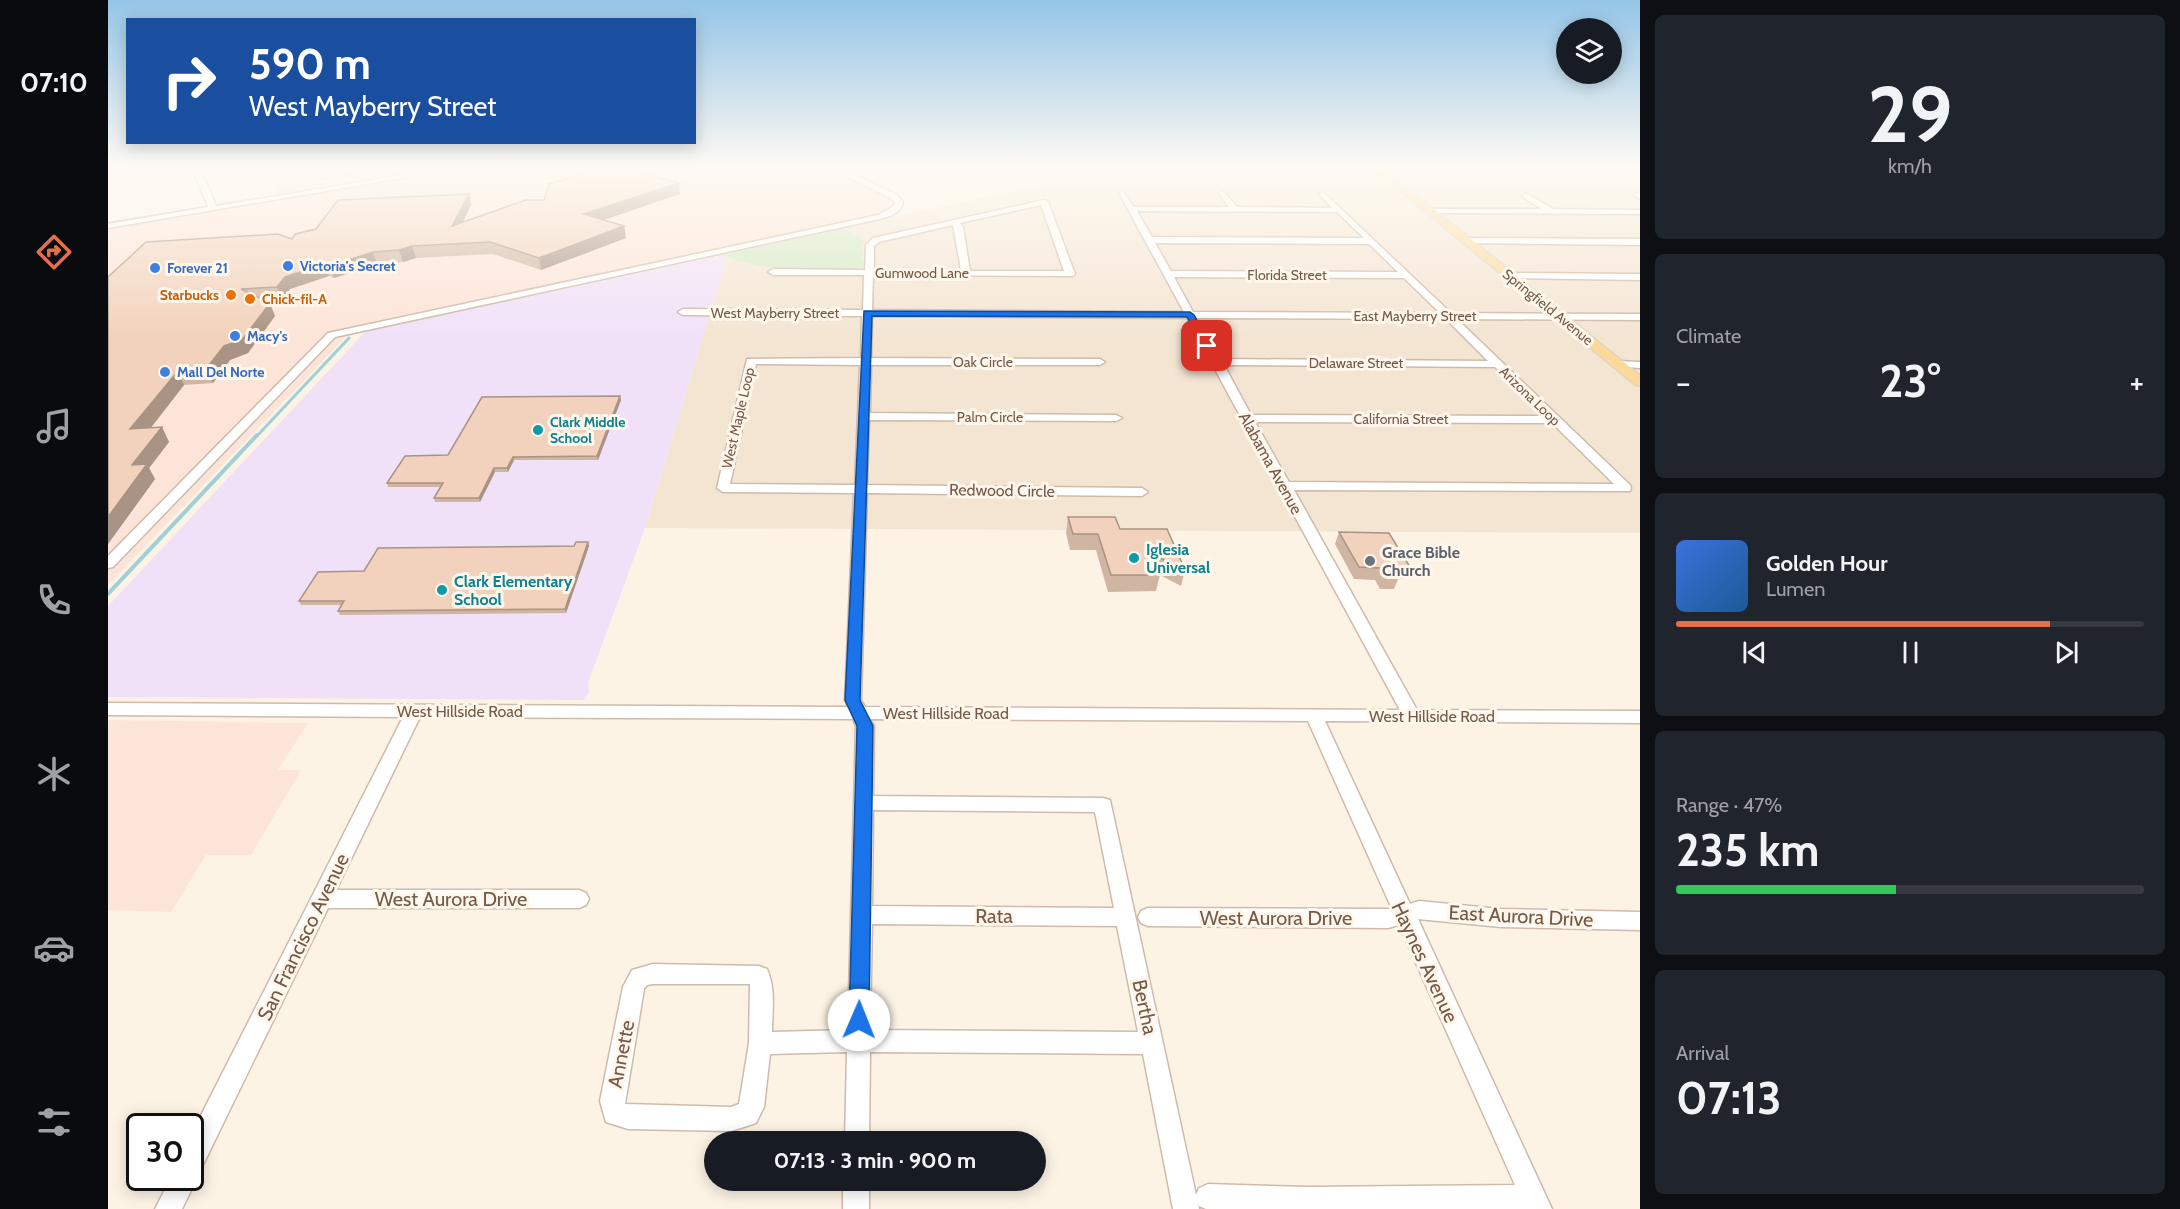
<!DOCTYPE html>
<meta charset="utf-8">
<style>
body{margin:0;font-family:Cabin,sans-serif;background:#20242c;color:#f1f3f6;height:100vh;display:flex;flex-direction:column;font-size:22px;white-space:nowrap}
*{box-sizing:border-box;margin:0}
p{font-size:20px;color:#9ea1a6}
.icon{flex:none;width:33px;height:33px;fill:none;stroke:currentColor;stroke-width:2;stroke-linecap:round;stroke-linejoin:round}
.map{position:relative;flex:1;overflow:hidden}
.side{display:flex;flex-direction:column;gap:15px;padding:15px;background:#0d0f14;width:540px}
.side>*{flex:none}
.top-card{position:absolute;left:18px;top:18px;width:570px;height:126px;border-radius:0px;box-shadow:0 3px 15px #0003;background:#1a4fa0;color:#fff;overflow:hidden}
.controls{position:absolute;left:1448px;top:18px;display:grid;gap:12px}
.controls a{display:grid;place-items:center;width:66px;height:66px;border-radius:50%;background:#171b24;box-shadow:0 3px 15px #0003;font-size:30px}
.speed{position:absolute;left:18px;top:1113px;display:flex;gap:12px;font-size:30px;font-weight:700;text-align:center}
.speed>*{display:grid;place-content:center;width:78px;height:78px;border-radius:50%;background:#171b24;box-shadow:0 3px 15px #0003;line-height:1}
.speed .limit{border:3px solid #111;border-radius:9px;background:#fff;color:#111}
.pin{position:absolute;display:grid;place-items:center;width:51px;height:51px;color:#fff;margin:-26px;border-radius:12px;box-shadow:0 3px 9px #0006}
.me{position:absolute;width:66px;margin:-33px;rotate:1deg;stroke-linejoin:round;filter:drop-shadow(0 0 4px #0008)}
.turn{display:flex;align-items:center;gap:21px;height:126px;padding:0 24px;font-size:27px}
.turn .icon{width:78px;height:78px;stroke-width:2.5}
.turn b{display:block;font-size:42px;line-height:51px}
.big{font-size:45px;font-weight:700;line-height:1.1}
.side .card{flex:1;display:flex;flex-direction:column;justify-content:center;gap:9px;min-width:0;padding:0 21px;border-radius:9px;background:#20242c}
.side .dial{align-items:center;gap:0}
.dial b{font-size:78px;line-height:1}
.song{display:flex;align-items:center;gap:18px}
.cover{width:72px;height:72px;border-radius:9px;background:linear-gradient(135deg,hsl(220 70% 55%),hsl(210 70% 35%))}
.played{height:6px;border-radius:3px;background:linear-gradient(90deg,#e76e49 80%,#363941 80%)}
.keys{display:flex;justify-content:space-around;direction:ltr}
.heat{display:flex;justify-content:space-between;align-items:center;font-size:33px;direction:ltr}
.charge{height:9px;border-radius:4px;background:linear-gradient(90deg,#34c759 47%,#363941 0)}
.trip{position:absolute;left:596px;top:1131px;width:342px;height:60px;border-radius:30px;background:#171b24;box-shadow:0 3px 15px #0003;font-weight:700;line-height:60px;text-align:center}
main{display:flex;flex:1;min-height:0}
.tabs{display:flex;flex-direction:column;width:108px;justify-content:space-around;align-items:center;background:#090b0e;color:#9ea1a6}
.tabs .icon{width:42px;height:42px}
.tabs .on{color:#e76e49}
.tabs b{font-size:27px;color:#f1f3f6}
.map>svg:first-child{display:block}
.residential{fill:#f4e5d3}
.commercial{fill:#fde4d8}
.education{fill:#f0e1f9}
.green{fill:#d2eac3}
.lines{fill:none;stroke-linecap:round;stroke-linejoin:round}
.stream-far2{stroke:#9fcfd8;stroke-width:2}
.stream-far1{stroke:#9fcfd8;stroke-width:3}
.stream{stroke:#9fcfd8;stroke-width:4}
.minor-casing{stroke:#cebbab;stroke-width:3}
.major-casing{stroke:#d8d1cc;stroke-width:2}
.minor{fill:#fff;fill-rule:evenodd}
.major{fill:#fbd99d;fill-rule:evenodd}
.wall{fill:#d0b5a2}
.shaded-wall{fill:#a99384}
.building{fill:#f2d2bc;stroke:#a99384;stroke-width:1.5}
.route{fill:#1a73e8;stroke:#114b97;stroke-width:1.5}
.shop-dot{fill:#3f7fe0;stroke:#fff7eb;stroke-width:2}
.food-dot{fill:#e8710a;stroke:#fff7eb;stroke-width:2}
.culture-dot{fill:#0f9aa8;stroke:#fff7eb;stroke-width:2}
.worship-dot{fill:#6b7280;stroke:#fff7eb;stroke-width:2}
.labels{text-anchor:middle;stroke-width:6;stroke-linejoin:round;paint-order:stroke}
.far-shop-label{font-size:14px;font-weight:bold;fill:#366cbe;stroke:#fff7eb;text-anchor:start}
.far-street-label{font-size:14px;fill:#755a4a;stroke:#fff7eb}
.far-food-label{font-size:14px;font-weight:bold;fill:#c56008;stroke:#fff7eb;text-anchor:end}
.far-culture-label{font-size:14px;font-weight:bold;fill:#0d838f;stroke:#fff7eb;text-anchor:start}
.street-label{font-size:16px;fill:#755a4a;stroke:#fff7eb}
.culture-label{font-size:16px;font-weight:bold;fill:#0d838f;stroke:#fff7eb;text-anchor:start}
.worship-label{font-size:16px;font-weight:bold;fill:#5b616d;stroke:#fff7eb;text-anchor:start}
.near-street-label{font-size:20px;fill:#755a4a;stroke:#fff7eb}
</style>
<main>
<nav class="tabs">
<b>07:10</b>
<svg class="icon on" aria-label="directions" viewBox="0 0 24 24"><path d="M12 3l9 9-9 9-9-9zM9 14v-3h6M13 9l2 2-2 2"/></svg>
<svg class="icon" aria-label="music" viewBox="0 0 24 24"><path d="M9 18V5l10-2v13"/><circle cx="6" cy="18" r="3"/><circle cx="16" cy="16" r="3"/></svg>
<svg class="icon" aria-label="phone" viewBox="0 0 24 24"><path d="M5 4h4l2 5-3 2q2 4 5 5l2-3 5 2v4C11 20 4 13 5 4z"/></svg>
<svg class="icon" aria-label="climate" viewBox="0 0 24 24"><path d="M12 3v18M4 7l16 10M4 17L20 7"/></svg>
<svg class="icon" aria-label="car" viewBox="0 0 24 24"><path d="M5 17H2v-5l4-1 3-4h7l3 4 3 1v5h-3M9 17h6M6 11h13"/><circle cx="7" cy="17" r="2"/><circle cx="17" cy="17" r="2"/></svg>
<svg class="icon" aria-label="filters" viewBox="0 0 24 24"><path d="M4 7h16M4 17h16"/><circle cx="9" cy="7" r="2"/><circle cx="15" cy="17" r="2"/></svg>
</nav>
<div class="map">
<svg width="1532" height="1209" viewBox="0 0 1532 1209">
<rect width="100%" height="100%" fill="#fcf3e5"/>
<path class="residential" d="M154,168H337L170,194Z
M1045,168H1532V533L537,528L619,257L680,269L754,267V245L757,240L736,228L966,178L1067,179Z"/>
<path class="commercial" d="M362,168H720L782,198L787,203L786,206L771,215L247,327L0,585V229L195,194Z
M0,720L200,723L170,770H193L143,855H98L63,912L0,910Z"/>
<path class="education" d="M615,255L619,257L537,528L480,683L481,692L477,700L0,697V606L258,331Z"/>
<path class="green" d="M736,228L757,240L754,245L755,267C728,274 638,269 615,255Z"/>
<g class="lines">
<path class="stream-far2" d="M110,205L149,199
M0,223L97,207"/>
<path class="stream-far1" d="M148,437L241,338"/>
<path class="stream" d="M0,594L149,435"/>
<defs>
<path id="minor" d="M22,168H43L0,175V171Z
M84,168H92L108,206L336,168H353L0,228V224L100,207Z
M202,168H210L214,174L248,168H266L212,178Z
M721,168H731L788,194L795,202C793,214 782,216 772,219L227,337L5,567L0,568V556L220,333L770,215L786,206L787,202L782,198Z
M917,168H926L927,169L923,171Z
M1015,191L1026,207H1121L1111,193L1115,191L1129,207L1224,208L1211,194L1215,192L1343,313L1532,314V320L1349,319L1522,485L1523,488L1522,491L1186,490L1309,710L1532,711V723L1217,721L1302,904L1311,901L1393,909L1532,912V930L1393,927L1310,919L1444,1209H1098L1091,1206L1090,1203L1091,1209H1065L1035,1054L762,1052L761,1142H737L739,1052L662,1054L656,1107L648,1123L639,1126L623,1131L520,1129L498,1122L492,1101L515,987L524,970L545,964L651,966L659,969C668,989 664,1011 664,1032L740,1030L748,726L745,719L312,717L228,890H471L478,893L481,899L478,905L471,908H220L91,1173L87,1174L89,1178L74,1209H47L63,1178H82V1137L295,717L0,715V703L740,707L737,700L746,493L615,492L609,488L639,359L753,358L754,316L575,315L570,312L575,309L755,310L756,275H665L660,272L665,269L757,270L758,245L765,238L936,200L940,202L967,274L965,276L765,275L764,310L1076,312L1011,193ZM933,205L956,271H862L855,227L852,223ZM1029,211L1229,212L1256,238L1044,237ZM845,225L853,270H766V246L771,242ZM1047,243L1261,244L1290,272L1063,271ZM1066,277L1296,278L1332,313L1085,312ZM764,316L1079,318L1292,710L757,707L753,700L759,493L1034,496L1040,492L1034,488L759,485L761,420L1008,421L1014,418L1008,415L762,413L763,365H992L997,362L992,359L763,358ZM1089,318L1338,319L1380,361L1112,359ZM648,364L752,365L747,485L622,484ZM1116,365L1387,367L1437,416L1143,415ZM1147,422L1444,423L1506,484L1181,482ZM762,719L1200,721L1284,909L1040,908L1033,911L1030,917L1033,923L1040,926L1280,928L1291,925L1407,1185L1199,1187L1100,1184L1091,1188L1088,1195L1002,800L995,798L765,796L766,726ZM765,810L987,812L1006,908L764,906ZM764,924L1009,926L1030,1032L762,1030ZM545,984H642L641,1043L631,1104L623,1107L517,1104L536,989L539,985Z
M1418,193L1445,209L1532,210V214L1322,213L1318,211L1322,209H1434L1415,197L1414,195Z
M1530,193H1532V199L1526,195Z
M1359,238L1532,239V245L1356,243L1355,241Z
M1402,273L1532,274V280L1399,278L1397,276Z
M1510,361L1532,362V368L1506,366V362Z
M735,1180H761V1209H735Z"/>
<path id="major" d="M1258,168H1271L1281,173L1532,375V386L1527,385L1275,177Z"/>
</defs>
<use href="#minor" class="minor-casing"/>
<use href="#major" class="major-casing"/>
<use href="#minor" class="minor"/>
<use href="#major" class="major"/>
</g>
<path class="wall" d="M571,183L572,194L495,220L516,226L518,238L433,270L385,254L308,258L295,262L269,264L226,278L221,276L182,289L174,300L157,301L167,316L140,353L122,360L105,383L76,385L43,428L54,427L61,442L41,468L47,479L0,544V277L184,239L361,194L363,205L355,222L436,200Z
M512,396L513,400L490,460H406L400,472H387L372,502H327L326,498L332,487H280L279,483L340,455Z
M960,517L1012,529L1077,570L1073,586L1052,575L1048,591L1000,592L988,550H962L958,533Z
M1231,532L1302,567L1298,579H1290L1286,589H1272L1267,580L1246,579L1227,544Z
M480,542L481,546L458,613L232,615L230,611L234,605H193L191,601L256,571L466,546Z"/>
<path class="shaded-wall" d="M571,183L572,194L478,226L476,214Z
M361,194L363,205L347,238L344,226Z
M516,226L518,238L433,270L431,258Z
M304,246L308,258L295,262L291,250Z
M265,252L269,264L226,278L222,266Z
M217,264L221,276L182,289L174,300L169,287L177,277Z
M162,303L167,316L140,353L122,360L105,383L98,369L116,346Z
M70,371L76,385L30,444L22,429Z
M512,396L513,400L490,460L489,456Z
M54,427L61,442L41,468L47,479L0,544V517L24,465Z
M405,457L406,460L400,472L399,468Z
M386,468L387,472L372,502L371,498Z
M480,542L481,546L458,613L457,609Z"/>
<path class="building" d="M492,168H513L571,183L476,214L516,226L431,258L382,242L304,246L291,250L265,252L222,266L217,264L177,277L169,287L133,289L162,303L134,340L116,346L98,369L70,371L22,429L54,427L24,465L39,464L0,517V277L38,242L170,234L184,239L187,234L208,229L230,200L361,194L344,226L418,200H436L441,184Z
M512,396L489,456L405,457L399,468H386L371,498H326L335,483H279L297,456L340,455L374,397Z
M960,517H1007L1012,529H1059L1077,570L1044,554L1052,575H1003L990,534H965Z
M1231,532L1281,533L1302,567H1284L1291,577H1277L1272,568L1251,567Z
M468,542H480L457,609L230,611L236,601H191L210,572L256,571L270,548L466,546Z"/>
<linearGradient id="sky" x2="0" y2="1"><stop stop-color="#95c5e7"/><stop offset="0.5" stop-color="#fefaf3"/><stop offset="1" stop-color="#fefaf3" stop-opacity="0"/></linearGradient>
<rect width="1532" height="337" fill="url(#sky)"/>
<path class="route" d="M756,311L1082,312L1086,315L1104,346L1096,348L1079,317L764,316L752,700L765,726L761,1020L758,1027L751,1030L744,1027L741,1020L749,726L737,700Z"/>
<g class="shop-dot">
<circle cx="180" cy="266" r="6"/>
<circle cx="47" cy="268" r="6"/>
<circle cx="127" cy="336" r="6"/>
<circle cx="57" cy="372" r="6"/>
</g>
<g class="food-dot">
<circle cx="123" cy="295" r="6"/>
<circle cx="142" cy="299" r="6"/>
</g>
<g class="culture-dot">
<circle cx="430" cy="430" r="6"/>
<circle cx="1026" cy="558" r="6"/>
<circle cx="334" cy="590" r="6"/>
</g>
<circle class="worship-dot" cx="1262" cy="561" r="6"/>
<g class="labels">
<g class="far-shop-label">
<text x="192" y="271">Victoria's Secret</text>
<text x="59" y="273">Forever 21</text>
<text x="139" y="341">Macy's</text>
<text x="69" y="377">Mall Del Norte</text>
</g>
<g class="far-street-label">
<text x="814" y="278">Gumwood Lane</text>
<text x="1179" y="280">Florida Street</text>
<text transform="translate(1440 307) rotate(39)" y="5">Springfield Avenue</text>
<text x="667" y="318">West Mayberry Street</text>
<text x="1307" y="321">East Mayberry Street</text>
<text x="875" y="367">Oak Circle</text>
<text x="1248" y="368">Delaware Street</text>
<text transform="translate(1422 396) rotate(44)" y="5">Arizona Loop</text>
<text x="882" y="422">Palm Circle</text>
<text transform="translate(630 418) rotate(-77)" y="5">West Maple Loop</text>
<text x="1293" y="424">California Street</text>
</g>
<g class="far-food-label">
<text x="111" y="300">Starbucks</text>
<text x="154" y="304" text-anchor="start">Chick-fil-A</text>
</g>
<g class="far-culture-label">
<text x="442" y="427">Clark Middle<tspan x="442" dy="16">School</tspan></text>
</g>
<g class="street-label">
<text transform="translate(1163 463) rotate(61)" y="6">Alabama Avenue</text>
<text transform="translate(894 490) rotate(1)" y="6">Redwood Circle</text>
<text x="352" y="717">West Hillside Road</text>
<text x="838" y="719">West Hillside Road</text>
<text x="1324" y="722">West Hillside Road</text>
</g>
<g class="culture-label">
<text x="1038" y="555">Iglesia<tspan x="1038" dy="18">Universal</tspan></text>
<text x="346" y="587">Clark Elementary<tspan x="346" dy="18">School</tspan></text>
</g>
<g class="worship-label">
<text x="1274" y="558">Grace Bible<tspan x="1274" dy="18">Church</tspan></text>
</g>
<g class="near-street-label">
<text x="343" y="906">West Aurora Drive</text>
<text x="886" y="923">Rata</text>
<text transform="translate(1413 916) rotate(3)" y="7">East Aurora Drive</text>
<text x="1168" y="925">West Aurora Drive</text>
<text transform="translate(195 937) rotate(-64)" y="7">San Francisco Avenue</text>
<text transform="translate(1317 962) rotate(65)" y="7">Haynes Avenue</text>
<text transform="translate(1037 1007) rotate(78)" y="7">Bertha</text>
<text transform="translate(513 1054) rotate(-79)" y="7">Annette</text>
</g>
</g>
</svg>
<div class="controls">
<a><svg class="icon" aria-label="layers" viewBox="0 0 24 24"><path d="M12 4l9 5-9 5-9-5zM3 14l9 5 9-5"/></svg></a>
</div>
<div class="speed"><div class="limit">30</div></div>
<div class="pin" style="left:1099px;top:346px;background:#d93025"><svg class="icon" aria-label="arrive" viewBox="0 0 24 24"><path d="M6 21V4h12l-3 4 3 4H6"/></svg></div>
<svg class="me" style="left:751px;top:1020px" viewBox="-20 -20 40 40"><circle r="19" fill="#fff"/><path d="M0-13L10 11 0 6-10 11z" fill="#1a73e8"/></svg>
<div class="trip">07:13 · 3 min · 900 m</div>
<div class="top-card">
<div class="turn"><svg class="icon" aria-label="right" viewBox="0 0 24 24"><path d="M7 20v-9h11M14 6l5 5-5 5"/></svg><div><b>590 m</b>West Mayberry Street</div></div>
</div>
</div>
<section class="side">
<div class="card dial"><b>29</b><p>km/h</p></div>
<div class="card"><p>Climate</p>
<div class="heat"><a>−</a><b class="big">23°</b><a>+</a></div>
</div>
<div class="card">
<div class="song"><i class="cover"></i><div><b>Golden Hour</b><p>Lumen</p></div></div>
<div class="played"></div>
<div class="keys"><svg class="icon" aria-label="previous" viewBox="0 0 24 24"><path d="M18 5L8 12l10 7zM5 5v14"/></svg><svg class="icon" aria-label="pause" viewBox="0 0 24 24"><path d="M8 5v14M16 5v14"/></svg><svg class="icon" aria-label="next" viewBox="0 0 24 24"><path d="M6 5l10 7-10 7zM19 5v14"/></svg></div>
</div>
<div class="card"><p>Range · 47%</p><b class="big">235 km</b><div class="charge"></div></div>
<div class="card"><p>Arrival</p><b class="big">07:13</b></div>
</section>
</main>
